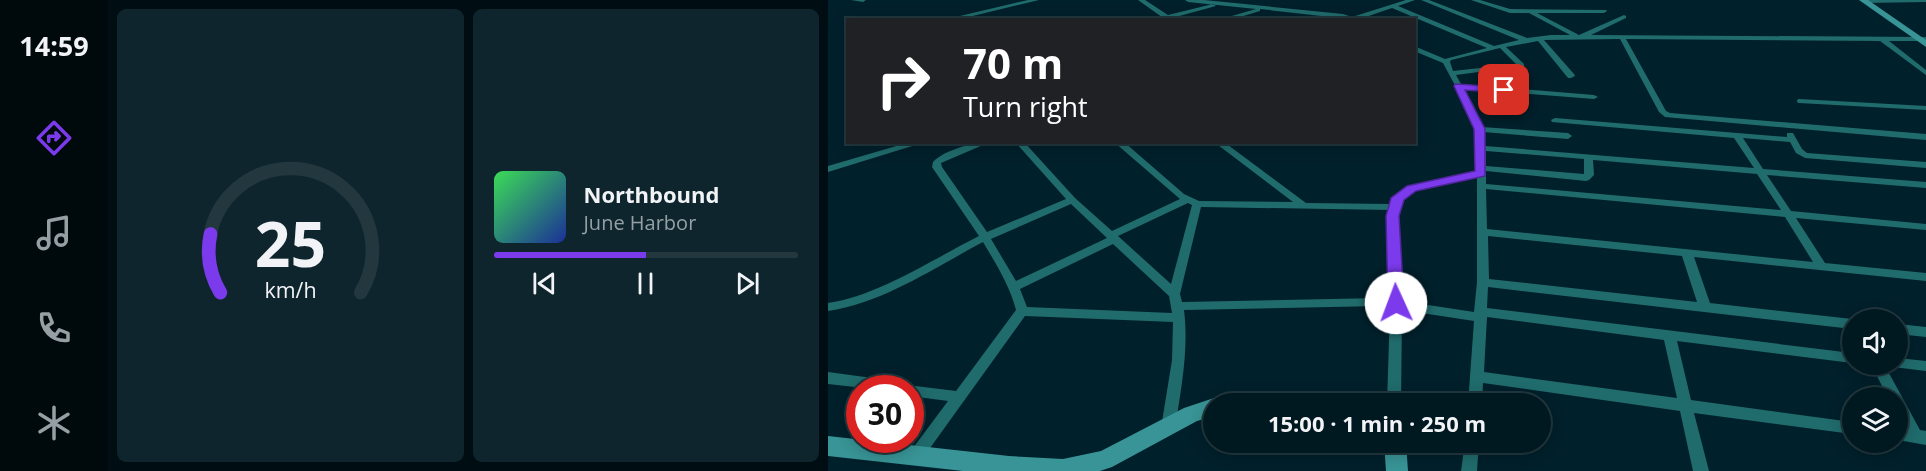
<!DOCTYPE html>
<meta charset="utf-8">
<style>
body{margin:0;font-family:"Open Sans",sans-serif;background:#0e252d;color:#f1f3f6;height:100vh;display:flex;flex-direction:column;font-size:22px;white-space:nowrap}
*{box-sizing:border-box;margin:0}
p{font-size:20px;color:#95a0a5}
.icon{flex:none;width:33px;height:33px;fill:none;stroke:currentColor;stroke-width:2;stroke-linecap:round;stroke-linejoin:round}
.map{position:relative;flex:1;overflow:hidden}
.panel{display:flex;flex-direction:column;gap:9px;padding:9px;background:#000d12;width:720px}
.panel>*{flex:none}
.banner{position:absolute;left:18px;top:18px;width:570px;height:126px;border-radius:0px;box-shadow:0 3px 15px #0003,0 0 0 2px #22373e;background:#202124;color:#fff;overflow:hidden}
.buttons{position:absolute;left:1014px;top:309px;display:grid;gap:12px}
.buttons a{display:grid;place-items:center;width:66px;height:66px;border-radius:50%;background:#001820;box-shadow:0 3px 15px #0003,0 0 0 2px #22373e;font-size:30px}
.speed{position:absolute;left:18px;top:375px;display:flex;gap:12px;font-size:30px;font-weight:700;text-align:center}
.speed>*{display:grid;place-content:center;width:78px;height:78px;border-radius:50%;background:#001820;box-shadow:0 3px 15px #0003,0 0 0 2px #22373e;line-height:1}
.speed .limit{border:9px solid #d22;background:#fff;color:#111}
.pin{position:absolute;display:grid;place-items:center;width:51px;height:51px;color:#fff;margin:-26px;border-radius:12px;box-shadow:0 3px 9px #0006}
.me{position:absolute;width:66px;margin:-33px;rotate:358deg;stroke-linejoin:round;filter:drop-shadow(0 0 4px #0008)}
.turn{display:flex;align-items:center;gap:21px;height:126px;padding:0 18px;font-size:27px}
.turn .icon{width:78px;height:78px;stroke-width:2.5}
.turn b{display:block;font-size:42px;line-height:51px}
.panel .card{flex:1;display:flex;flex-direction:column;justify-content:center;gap:9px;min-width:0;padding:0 21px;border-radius:9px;background:#0e252d}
.panel .dial{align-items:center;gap:0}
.dial svg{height:156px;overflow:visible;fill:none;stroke:#22373e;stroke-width:7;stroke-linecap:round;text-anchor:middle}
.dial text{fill:#f1f3f6;stroke:none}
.song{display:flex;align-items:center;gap:18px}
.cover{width:72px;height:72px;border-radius:9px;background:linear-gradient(135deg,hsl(130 70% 55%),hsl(230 70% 35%))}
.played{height:6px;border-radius:3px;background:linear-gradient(90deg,#7c3aed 50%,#22373e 50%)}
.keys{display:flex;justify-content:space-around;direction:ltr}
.panel .tiles{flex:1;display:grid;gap:9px;grid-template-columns:repeat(2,1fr)}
.trip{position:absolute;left:375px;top:393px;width:348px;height:60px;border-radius:30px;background:#001820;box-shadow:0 3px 15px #0003,0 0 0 2px #22373e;font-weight:700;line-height:60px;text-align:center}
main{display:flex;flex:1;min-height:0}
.dock{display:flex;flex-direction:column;width:108px;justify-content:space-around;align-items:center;background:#000a0d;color:#95a0a5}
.dock .icon{width:42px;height:42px}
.dock .current{color:#7c3aed}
.dock b{font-size:27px;color:#f1f3f6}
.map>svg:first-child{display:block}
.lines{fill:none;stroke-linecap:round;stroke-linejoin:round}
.lane{stroke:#206b6c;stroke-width:4}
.street{fill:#206b6c;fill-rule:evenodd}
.secondary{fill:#389496;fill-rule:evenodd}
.route{fill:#7c3aed;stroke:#51269a;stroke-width:1.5}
</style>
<main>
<nav class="dock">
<b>14:59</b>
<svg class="icon current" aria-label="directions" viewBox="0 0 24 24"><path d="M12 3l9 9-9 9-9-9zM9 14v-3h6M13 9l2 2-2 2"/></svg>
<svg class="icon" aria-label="music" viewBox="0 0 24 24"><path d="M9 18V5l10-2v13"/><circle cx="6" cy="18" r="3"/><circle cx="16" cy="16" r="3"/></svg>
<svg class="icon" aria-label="phone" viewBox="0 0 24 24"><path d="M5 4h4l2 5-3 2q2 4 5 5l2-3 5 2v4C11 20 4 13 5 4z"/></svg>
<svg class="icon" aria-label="climate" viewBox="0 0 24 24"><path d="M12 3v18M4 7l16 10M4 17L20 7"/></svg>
</nav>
<section class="panel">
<div class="tiles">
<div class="card dial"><svg viewBox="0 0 100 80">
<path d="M14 69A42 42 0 1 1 86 69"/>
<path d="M14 69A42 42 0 0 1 9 39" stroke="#7c3aed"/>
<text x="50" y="56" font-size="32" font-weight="700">25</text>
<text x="50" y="72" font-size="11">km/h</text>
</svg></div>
<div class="card">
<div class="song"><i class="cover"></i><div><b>Northbound</b><p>June Harbor</p></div></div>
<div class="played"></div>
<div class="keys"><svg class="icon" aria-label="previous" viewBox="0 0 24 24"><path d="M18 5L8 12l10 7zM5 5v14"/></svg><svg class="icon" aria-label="pause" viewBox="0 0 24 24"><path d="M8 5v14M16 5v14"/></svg><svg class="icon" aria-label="next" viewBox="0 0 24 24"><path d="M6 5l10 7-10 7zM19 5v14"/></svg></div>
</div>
</div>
</section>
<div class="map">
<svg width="1098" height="471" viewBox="0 0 1098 471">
<rect width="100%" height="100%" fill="#00202b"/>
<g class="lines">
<path class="lane" d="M971,101L1098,108"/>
<path class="street" d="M23,0H38L35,2Z
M200,0H211L128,20H115Z
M310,0H317L340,15L385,4L388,6L344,18L346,20H338Z
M357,0H376L515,14L524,17L578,0H587L570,6L666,46L691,40L593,0H601L699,38L723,35H742L701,13H682L643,0H652L682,9L778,10L779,11L776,13H709L751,35L796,15L798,16V18L763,35L1098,37V41H1061L1098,70V75L1052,41L798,39L838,111L842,113L1098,134V140L837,117L831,112L792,39L716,40L746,74L747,76L743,78H740L710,41L678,47L696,64V66L628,75L633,84L766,95L770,97L766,99L636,89L646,106L653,127L740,133L744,136L740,139L655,132L657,146L926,168L906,138L724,122L723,120L727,118L959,137V133H965L974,149L979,153L1098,162V168L977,158L968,153L962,142L915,138L935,169L1098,182V188L939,175L963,211L1098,224V230L968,218L997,263L1098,273V281L866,257L882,303L1024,319V329L660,287L659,308L1024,353V363L849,341L863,400L1024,422V434L866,413L881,471H865L852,411L655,383L654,404H640L646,321L574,310L573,404H559L562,308L552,306L356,310C361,350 353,389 347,428L345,433L340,434L335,433L333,428L344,360L345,322L197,316L92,462L87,464L82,462L79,457L82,452L120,401L82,396V388H36L0,384V372L74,382L79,385L128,391L188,310C182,286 168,264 155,242C106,268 55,303 0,311V303C50,296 105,259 151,236L104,167L105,162C116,150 146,142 162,142L113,163L114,167L159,232L238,199L187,142H196L247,198L284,231L352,199L286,142H296L356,194L371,201L465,202L386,142H396L478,203L563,204L567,196L580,187L649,171V138L638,106L615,63L586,51V46L617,59L659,48L564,8L529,20L432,9V11L402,20H390L428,9L360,2ZM672,48L688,64L625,71L622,62L623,60ZM658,151L756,159V174L658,166ZM765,160L929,174L953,210L658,184V171L758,181L761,180L766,175ZM649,177V282L646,312L574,301L570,216L575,199L586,191ZM658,189L957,217L985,262L659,229ZM360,203L364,205L343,284L290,236ZM243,204L279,238L188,281L163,239ZM373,207L562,210L560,216L562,299L552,298L354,302L352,294ZM660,236L854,256L869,302L661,279ZM285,244L341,296L344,313L199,307L192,289ZM659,317L836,340L849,398L656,372Z
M1034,0H1098V2L1036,3Z
M82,142H97L0,172V166Z
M1070,324L1098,327V337L1070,334Z
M1070,358L1098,361V371L1065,367L1064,364H1070Z
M1043,364H1056L1092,430L1098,431V445L1070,440V428H1076L1070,416V398H1060Z
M637,442H651L649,471H633Z"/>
<path class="secondary" d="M1031,0H1040L1098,40V47Z
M386,398L394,404H386V416L369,421L284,467L272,471H135L0,456V436L181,456L235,459L273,451L356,408Z
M556,442H578L580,471H558Z"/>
</g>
<path class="route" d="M627,84L676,87L681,90L676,93L637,90L657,129V176L588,191L576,200L571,216L576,303L574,307H563L560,303L558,216L563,198L579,186L647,171L646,129L626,86Z"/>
</svg>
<div class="buttons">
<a><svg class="icon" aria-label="sound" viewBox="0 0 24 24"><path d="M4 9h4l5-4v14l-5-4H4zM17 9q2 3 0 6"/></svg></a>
<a><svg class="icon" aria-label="layers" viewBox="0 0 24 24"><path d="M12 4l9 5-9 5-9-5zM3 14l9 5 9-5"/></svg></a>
</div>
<div class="speed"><div class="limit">30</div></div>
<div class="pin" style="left:676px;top:90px;background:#d93025"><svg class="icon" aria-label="arrive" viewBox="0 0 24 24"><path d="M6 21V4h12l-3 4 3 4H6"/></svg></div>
<svg class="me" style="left:568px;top:303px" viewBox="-20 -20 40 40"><circle r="19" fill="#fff"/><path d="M0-13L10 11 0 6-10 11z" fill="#7c3aed"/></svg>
<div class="trip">15:00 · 1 min · 250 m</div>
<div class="banner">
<div class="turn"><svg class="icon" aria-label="right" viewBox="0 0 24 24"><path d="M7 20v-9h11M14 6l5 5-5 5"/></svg><div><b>70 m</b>Turn right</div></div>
</div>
</div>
</main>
